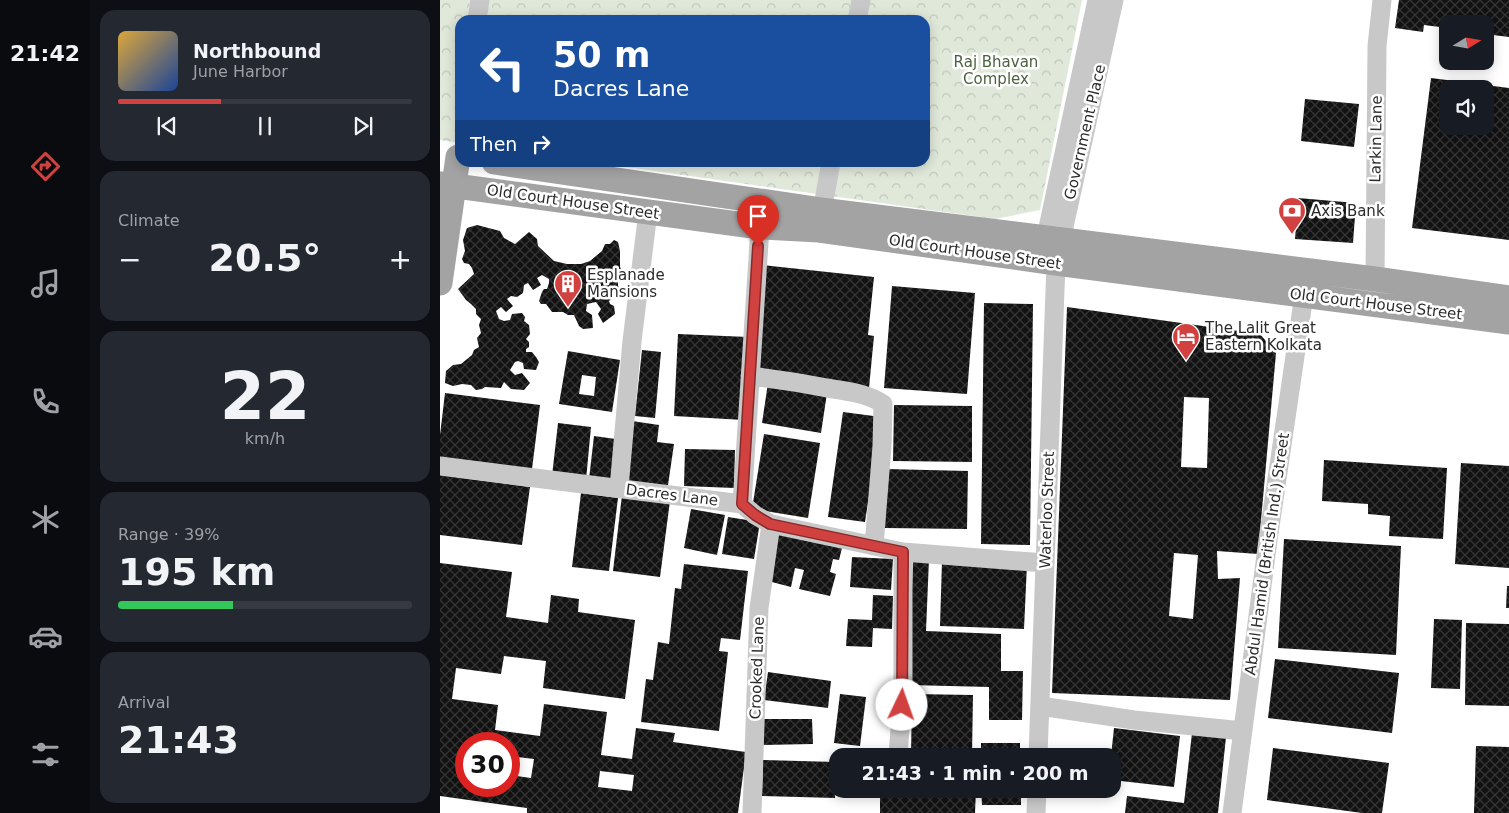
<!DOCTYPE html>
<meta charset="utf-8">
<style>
body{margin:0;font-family:"DejaVu Sans",sans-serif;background:#242831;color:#f1f3f6;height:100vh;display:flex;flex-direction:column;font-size:19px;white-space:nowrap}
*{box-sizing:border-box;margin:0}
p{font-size:16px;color:#9ea1a6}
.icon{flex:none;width:28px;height:28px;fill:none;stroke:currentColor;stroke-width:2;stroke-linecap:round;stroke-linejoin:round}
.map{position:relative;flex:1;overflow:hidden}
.drawer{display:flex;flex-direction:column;gap:10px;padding:10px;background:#0d0f14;width:350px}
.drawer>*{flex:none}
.banner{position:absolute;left:15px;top:15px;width:475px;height:152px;border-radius:15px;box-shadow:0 2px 12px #0003;background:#1a4fa0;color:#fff;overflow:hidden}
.needle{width:32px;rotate:79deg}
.fabs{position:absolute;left:999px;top:15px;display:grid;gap:10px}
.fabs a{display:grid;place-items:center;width:55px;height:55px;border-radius:10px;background:#171b24;box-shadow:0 2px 12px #0003;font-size:25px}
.speed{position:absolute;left:15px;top:732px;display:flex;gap:10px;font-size:25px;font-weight:700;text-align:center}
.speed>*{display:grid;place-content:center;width:65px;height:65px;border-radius:50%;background:#171b24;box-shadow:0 2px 12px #0003;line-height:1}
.speed .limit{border:8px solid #d22;background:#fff;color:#111}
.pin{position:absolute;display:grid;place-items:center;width:42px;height:42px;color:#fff;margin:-51px -21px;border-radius:50% 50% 50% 0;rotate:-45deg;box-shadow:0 0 5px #0007}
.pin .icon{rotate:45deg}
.me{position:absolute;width:55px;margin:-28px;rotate:3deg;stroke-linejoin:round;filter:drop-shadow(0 0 4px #0008)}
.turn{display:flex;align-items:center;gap:18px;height:105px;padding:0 15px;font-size:22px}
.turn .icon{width:65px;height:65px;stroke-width:2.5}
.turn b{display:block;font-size:35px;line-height:42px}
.then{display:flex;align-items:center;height:48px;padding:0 15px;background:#0003;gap:10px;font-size:19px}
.big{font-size:38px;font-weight:700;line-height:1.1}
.drawer .widget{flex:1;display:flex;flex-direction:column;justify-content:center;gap:8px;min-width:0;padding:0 18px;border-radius:15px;background:#242831}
.drawer .dial{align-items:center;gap:0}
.dial b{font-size:65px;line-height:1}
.song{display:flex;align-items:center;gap:15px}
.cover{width:60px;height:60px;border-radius:8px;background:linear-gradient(135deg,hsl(40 70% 55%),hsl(220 70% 35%))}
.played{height:5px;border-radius:2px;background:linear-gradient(90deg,#d04140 35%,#363941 35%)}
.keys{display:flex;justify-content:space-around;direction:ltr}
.heat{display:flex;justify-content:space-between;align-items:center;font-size:28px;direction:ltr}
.charge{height:8px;border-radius:4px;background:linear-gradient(90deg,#34c759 39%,#363941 0)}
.trip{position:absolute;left:389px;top:748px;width:292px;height:50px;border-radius:15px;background:#171b24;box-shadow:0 2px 12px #0003;font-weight:700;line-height:50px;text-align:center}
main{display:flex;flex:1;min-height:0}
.tab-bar{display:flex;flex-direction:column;width:90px;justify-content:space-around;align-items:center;background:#090b0e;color:#9ea1a6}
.tab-bar .icon{width:35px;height:35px}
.tab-bar .active{color:#d04140}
.tab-bar b{font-size:22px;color:#f1f3f6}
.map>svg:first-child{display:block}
.park{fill:url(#park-crowns)}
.building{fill:url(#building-cross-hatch);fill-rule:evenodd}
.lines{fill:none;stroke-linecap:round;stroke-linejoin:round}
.minor{stroke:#c8c8c8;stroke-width:19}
.major{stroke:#a3a3a3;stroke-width:25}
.route-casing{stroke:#872a2a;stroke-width:12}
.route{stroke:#d04140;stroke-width:9}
.labels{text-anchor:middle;stroke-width:5;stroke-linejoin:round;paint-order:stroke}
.park-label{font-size:15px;fill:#4c613e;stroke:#fff}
.street-label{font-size:15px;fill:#2b2b2b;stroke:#fff}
.poi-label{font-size:15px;fill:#2b2b2b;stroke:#fff;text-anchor:start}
</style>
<main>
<nav class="tab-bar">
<b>21:42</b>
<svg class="icon active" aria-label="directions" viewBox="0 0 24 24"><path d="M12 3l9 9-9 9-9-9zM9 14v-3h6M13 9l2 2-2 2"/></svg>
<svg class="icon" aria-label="music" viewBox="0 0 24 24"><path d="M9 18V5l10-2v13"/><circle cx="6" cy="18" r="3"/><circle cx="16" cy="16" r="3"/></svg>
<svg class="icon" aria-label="phone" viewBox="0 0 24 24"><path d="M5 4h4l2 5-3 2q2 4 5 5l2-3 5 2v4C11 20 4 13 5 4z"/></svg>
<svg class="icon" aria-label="climate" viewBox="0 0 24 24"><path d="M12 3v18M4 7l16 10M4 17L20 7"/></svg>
<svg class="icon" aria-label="car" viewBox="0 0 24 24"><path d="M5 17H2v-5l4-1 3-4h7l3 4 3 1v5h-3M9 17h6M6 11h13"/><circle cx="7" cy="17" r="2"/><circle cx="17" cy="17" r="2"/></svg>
<svg class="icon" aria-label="filters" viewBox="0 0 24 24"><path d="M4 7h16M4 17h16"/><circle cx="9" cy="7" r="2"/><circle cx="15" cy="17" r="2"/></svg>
</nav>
<section class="drawer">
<div class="widget">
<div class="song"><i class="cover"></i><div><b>Northbound</b><p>June Harbor</p></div></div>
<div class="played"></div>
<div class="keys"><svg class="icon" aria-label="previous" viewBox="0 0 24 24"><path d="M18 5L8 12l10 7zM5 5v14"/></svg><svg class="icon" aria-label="pause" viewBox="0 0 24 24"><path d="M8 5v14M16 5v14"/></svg><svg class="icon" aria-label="next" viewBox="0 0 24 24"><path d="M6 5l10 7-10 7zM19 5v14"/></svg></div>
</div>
<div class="widget"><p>Climate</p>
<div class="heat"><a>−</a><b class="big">20.5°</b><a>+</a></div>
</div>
<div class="widget dial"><b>22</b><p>km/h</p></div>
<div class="widget"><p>Range · 39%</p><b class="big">195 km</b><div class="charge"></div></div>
<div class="widget"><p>Arrival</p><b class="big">21:43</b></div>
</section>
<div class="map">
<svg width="1069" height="813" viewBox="0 0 1069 813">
<defs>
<pattern id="park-crowns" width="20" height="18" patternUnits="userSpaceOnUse" patternTransform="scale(1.25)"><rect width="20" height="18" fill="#e0e8da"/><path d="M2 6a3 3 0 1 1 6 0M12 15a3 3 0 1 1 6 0" fill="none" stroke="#c0c7bb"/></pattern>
<pattern id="building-cross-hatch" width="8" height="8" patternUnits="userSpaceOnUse" patternTransform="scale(1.25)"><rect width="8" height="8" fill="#121212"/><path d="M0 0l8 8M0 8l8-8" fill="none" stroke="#353535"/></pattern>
</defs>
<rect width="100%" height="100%" fill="#fff"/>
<path class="park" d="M0,0H642L600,210L555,219L158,163L485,162V20H20V143L0,140Z"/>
<path class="building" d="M959,0H1069V37L1045,34V24H1008V28L984,25L983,32L955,28Z
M991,78L1069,88V240L972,228ZM1008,89H1045V126H1008Z
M865,99L919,104L914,147L861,141Z
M858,198L916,203L913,243L855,239Z
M37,225L60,231L64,238L75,244L89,232L97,239L98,246L114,261L127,264H141L150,261L162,251L165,244H170L174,240L178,242L180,251V267L182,270V276L178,281V286L181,290L182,295L177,299L172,298L169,301L170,304L174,306L175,314L163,323L158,314L161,309L156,302L147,304L146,311L152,315L153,328L143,329L139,326L134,315H128L123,312H112L106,304H101L99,301L102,292L104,289H107L109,283V279L102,275L97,278L101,285L93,290L88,283L84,285L83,293L77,297L71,296L67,299L73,306L66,312L61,307L56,311L59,319L64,321L70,320L72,314L82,313L85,317L84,321L89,325L90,334L86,339L89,342V347L86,349V352H92L96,357L99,362L96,370L84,369L83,363L78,361L75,362L70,370L75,375L82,373L90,383L84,390L71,389L64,382L61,388L45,387L42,389L36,390L31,385L22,384L13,386L5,383L6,371L13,365L21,364L32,355L34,350L39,347L37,338L41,333L39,325L41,319L36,314V309L31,304L26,300L18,289L34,274L32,268L29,264L24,263L22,259L25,251L23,240L27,228Z
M321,265L434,277L428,335L434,336L429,388L315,371Z
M452,286L535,293L527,394L444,388Z
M544,303L593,304L590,545L541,544Z
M627,307L820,334L836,353L818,554L777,551L778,579L800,578L790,700L612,693ZM744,397L769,398L767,468L741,467ZM734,553L758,555L753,619L729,616Z
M238,334L308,337L304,420L234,416Z
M202,350L221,352L215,418L195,416Z
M128,351L180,360L172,412L119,404ZM142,375L156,377L154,396L139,394Z
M328,383L387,393L381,433L322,423Z
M5,393L100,405L92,469L0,457V435Z
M454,405L532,406V462L453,461Z
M403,412L441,417L425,522L388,517Z
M192,421L219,425L217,442L234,444L227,492L183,486Z
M118,423L151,427L146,480L112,476Z
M324,434L380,443L368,518L312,509Z
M154,436L183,440L178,483L149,479Z
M245,449L295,450L294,488L244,486Z
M884,460L1007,468L1003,539L949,536L950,516L928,514V504L882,501Z
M1021,463L1069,466V568L1015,564Z
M446,469L528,471L527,529L445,528Z
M0,475L90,487L82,545L0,535Z
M141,493L178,498L169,571L132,567Z
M182,495L230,501L220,577L173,571Z
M251,509L285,515L277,555L244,548Z
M288,517L320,522L314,559L282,554Z
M339,533L402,548L399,560L393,559L390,572L396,574L390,596L359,589L364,570L355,568L351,587L328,581Z
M844,539L961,546L956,655L838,648Z
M412,557L453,559L451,590L410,587Z
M473,559H489L486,631L561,634V671H583L582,720H549V687L469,685Z
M502,561L587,564L584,629L500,626Z
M0,563L72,572L66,617L108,623L111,595L139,599L138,612L195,620L185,699L103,688L106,661L64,656L61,674L16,668L12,699L58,705L55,730L100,736L104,704L167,712L161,755L192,759L196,728L235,733L233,742L306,752L298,813H87V808L0,796ZM26,744H69V756L94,759L91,778L69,775V786H26ZM160,771L194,775L192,791L158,787Z
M244,564L308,571L300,640L281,638L279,651L288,652L279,731L201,722L206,679L213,680L218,642L229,644L235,588L241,589Z
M1067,586H1069V608H1066Z
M433,595L453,596L452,629L433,628L432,647L406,646L408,619L432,620Z
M994,619L1022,620L1020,689L991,688Z
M1026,623L1069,624V706L1025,705Z
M835,659L959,673L952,733L828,718Z
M328,672L391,681L388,708L324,700Z
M400,694L426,697L420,746L394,743Z
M472,694L533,695L532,756H471Z
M322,719H372L373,744L322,745Z
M674,728L740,736L734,787L672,780V756H671Z
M752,733L786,737L778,813H685L687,796L744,803Z
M541,743H580V756H541Z
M1036,746L1069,747V813H1034Z
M833,748L949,763L942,813H922L827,800Z
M323,760L396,762L395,798L322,796Z
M440,789H536L535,813H440Z
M541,789H581V805H542Z"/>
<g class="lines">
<path class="minor" d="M37,20L40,0
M417,20L421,0
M380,223L391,162
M603,251L657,0
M935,279L937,46L942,0
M310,376C336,379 362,383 387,388C406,391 427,393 443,404L442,446L434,546
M0,466L302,504L315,515L331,524L463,552L605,563
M179,488L192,341L208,212
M302,504L320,227
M600,706L694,720L803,731
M458,756L463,688V552
M598,756L616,263L674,0
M312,813L319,608L331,524
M596,813L597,789
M792,813L828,540L864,295"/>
<path class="major" d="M54,162L382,210L935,279L1069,298
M0,184L320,227L379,230L616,263L1069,322
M0,283L18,157"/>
</g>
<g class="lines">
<defs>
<path id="route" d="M318,246L302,504L315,515L330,524L463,552L462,705"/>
</defs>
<use href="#route" class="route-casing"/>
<use href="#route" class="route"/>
</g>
<defs>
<symbol id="bank-pin" viewBox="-11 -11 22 30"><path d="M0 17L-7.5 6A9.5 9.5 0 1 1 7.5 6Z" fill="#d04140" stroke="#fff"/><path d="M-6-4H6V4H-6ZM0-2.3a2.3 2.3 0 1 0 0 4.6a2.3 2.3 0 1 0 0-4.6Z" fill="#fff"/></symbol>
<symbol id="building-pin" viewBox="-11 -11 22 30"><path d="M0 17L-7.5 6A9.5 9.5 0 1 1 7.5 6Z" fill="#d04140" stroke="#fff"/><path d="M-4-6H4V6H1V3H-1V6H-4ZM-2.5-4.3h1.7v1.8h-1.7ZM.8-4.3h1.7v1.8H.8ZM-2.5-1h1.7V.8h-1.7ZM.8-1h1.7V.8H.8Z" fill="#fff"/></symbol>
<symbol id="hotel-pin" viewBox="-11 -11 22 30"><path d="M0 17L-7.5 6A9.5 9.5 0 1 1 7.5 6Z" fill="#d04140" stroke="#fff"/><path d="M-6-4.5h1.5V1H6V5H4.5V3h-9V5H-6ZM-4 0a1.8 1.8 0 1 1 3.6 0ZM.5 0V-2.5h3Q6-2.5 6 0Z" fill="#fff"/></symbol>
</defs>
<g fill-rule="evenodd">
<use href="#bank-pin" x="836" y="195" width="32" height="43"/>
<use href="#building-pin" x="112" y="268" width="32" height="43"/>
<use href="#hotel-pin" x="730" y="321" width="32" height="43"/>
</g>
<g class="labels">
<g class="park-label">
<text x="556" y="67">Raj Bhavan<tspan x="556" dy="17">Complex</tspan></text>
</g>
<g class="street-label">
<text transform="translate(645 132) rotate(-77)" y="5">Government Place</text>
<text transform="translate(936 139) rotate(-89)" y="5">Larkin Lane</text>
<text transform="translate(133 202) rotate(8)" y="5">Old Court House Street</text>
<text transform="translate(535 252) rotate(8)" y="5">Old Court House Street</text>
<text transform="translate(936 304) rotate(7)" y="5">Old Court House Street</text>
<text transform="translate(232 495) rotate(7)" y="5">Dacres Lane</text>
<text transform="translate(607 510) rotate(-88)" y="5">Waterloo Street</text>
<text transform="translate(827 554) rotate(-82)" y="5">Abdul Hamid (British Ind.) Street</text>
<text transform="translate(317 668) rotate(-88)" y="5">Crooked Lane</text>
</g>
<g class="poi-label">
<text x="871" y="216">Axis Bank</text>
<text x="147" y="280">Esplanade<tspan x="147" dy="17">Mansions</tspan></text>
<text x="765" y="333">The Lalit Great<tspan x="765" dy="17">Eastern Kolkata</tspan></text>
</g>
</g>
</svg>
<div class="fabs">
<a><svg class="needle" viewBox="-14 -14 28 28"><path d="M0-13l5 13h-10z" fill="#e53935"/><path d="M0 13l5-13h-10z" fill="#9ea1a6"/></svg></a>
<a><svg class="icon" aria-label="sound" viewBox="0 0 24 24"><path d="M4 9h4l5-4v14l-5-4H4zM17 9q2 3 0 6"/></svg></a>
</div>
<div class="speed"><div class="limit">30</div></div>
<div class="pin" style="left:318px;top:246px;background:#d93025"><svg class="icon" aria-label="arrive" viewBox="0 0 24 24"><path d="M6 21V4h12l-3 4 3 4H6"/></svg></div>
<svg class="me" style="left:462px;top:705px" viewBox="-20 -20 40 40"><circle r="19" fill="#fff"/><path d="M0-13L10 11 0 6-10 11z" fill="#d04140"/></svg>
<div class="trip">21:43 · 1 min · 200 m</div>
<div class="banner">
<div class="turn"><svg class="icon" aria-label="left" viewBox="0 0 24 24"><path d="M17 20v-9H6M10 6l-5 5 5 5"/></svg><div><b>50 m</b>Dacres Lane</div></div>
<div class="then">Then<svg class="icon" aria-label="right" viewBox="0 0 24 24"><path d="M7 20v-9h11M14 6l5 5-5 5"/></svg></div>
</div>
</div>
</main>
